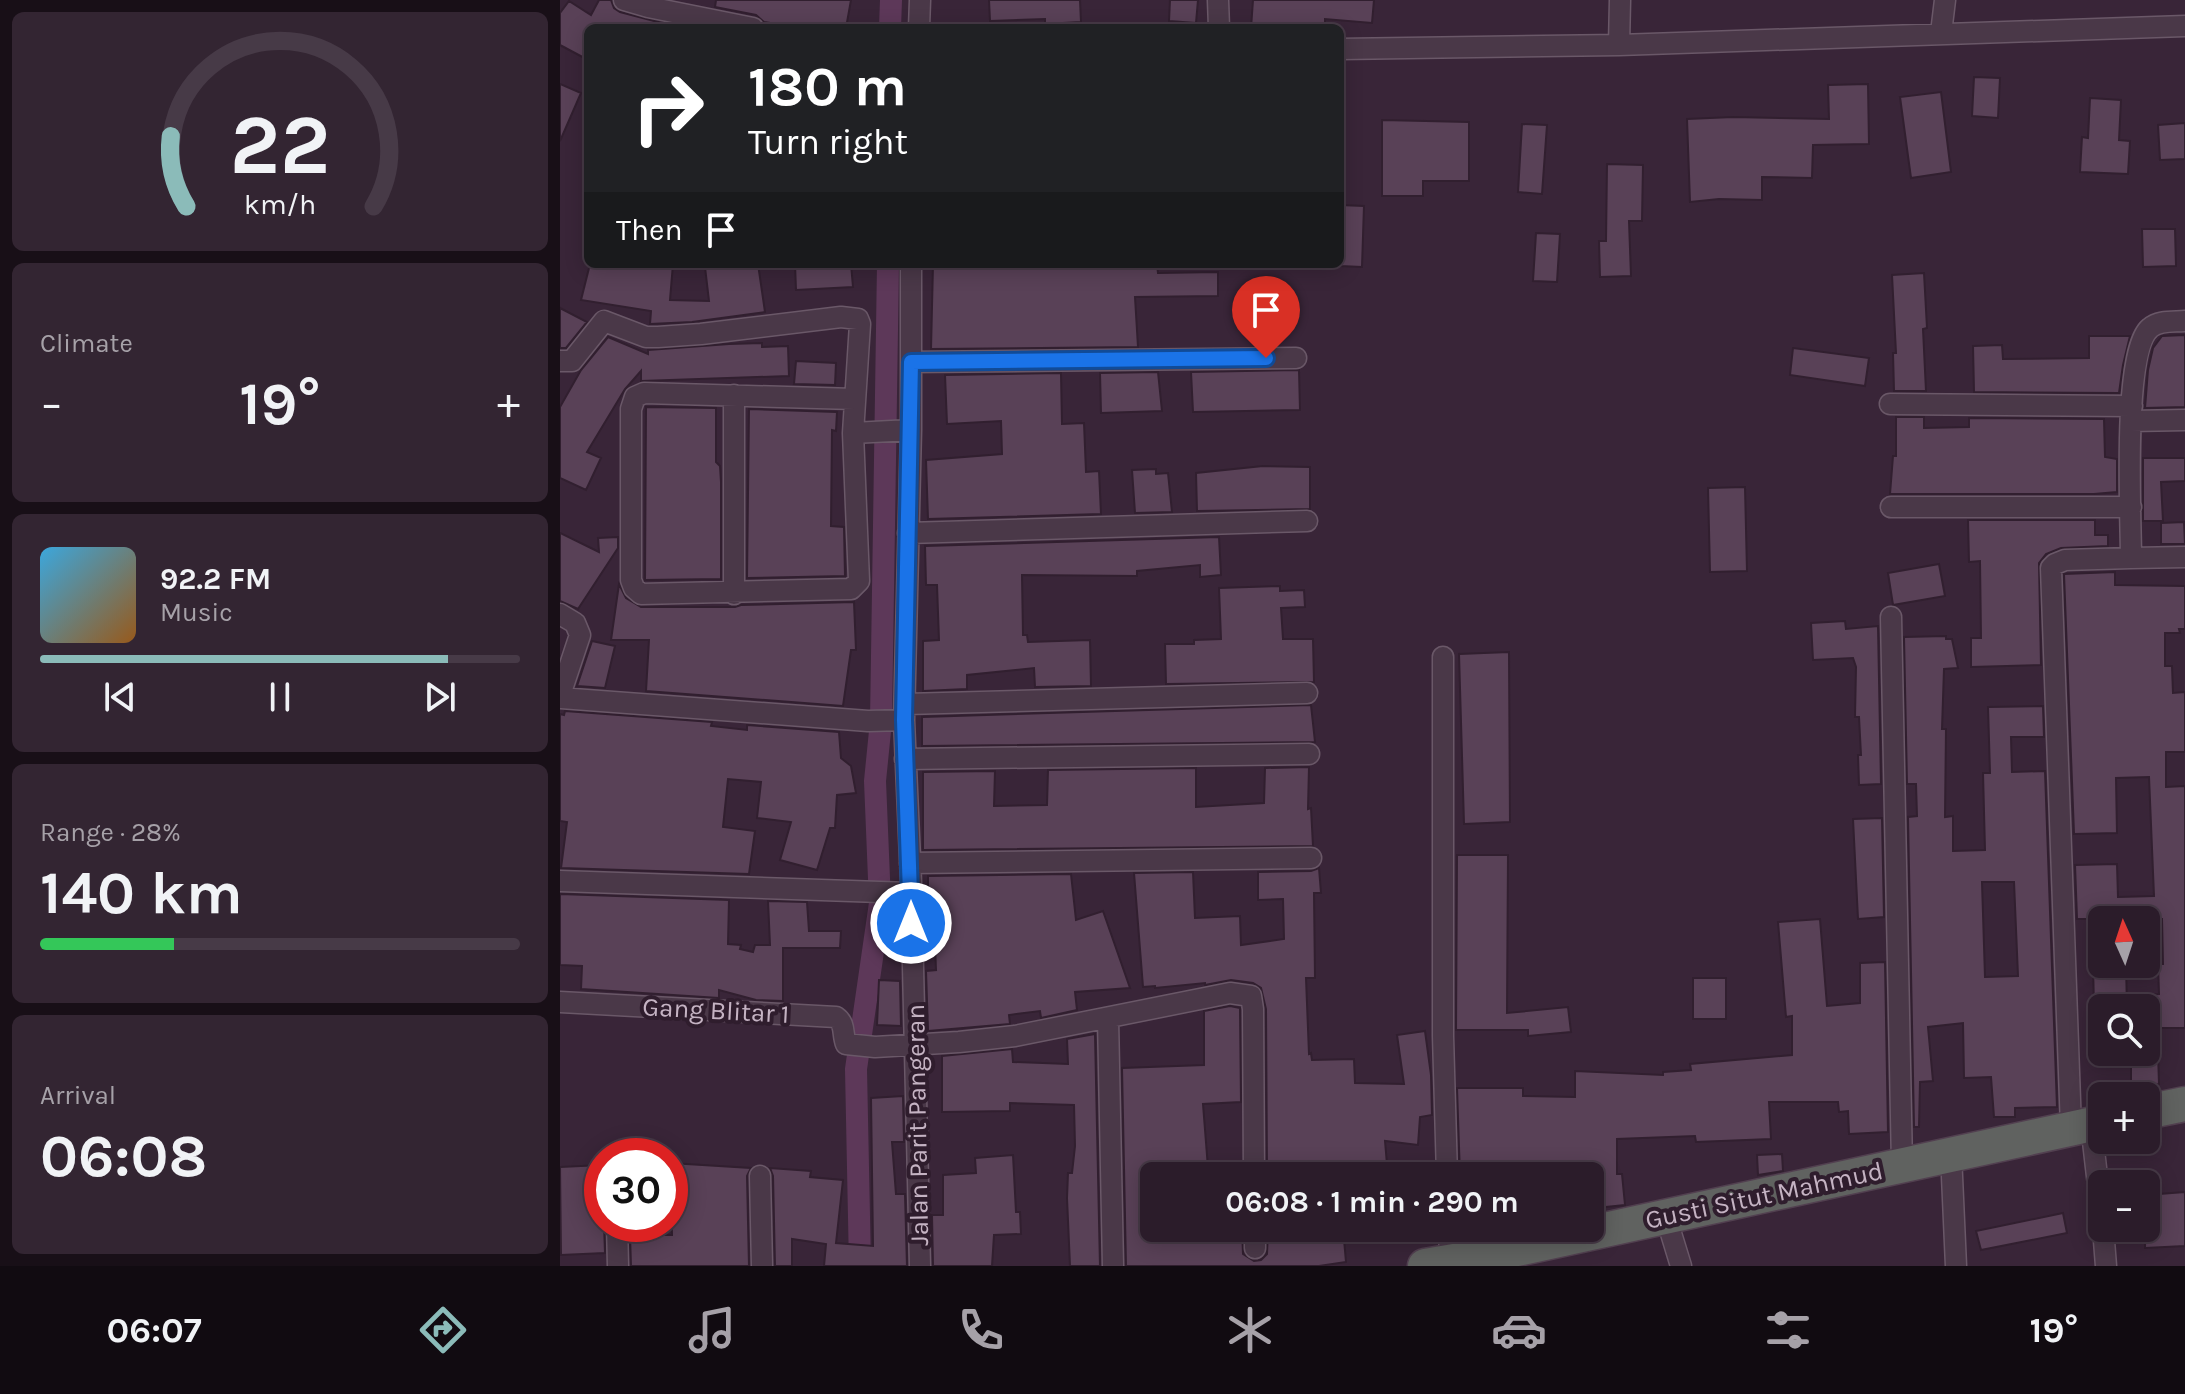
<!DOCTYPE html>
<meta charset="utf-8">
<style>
body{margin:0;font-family:Karla,sans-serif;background:#332532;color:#f1f3f6;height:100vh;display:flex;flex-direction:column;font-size:30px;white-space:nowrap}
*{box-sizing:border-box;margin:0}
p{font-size:26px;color:#a6a1a8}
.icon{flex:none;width:44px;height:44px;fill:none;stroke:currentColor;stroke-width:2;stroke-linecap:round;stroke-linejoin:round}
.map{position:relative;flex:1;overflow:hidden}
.panel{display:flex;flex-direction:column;gap:12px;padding:12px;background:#180f17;width:560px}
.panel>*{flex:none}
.banner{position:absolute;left:24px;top:24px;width:760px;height:244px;border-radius:12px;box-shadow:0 4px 20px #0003,0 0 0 2px #473a47;background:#202124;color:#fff;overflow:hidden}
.needle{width:52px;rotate:357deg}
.controls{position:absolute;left:1528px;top:906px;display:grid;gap:16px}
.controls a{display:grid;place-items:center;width:72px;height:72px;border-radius:12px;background:#2b1c2a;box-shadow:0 4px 20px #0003,0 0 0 2px #473a47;font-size:40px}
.speed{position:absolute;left:24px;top:1138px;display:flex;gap:16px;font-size:40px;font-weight:700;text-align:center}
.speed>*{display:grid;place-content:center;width:104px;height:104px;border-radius:50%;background:#2b1c2a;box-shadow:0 4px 20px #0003,0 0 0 2px #473a47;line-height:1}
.speed .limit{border:12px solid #d22;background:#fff;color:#111}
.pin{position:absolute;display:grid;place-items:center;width:68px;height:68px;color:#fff;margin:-82px -34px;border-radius:50% 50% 50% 0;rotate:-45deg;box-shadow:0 0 8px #0007}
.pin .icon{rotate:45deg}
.me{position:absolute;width:88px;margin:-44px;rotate:0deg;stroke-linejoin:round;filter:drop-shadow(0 0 6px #0008)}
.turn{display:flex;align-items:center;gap:28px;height:168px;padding:0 32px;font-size:36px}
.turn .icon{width:104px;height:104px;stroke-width:2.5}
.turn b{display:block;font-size:56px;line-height:68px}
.then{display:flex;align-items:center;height:76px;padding:0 32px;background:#0003;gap:16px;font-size:30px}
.big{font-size:60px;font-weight:700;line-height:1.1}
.panel .tile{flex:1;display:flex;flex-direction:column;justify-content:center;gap:12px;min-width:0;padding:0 28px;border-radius:12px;background:#332532}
.panel .dial{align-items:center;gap:0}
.dial svg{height:208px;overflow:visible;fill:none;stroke:#473a47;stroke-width:7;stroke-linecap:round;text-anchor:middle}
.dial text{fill:#f1f3f6;stroke:none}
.song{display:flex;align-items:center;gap:24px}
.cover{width:96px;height:96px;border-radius:12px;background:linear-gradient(135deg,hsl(200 70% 55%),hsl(30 70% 35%))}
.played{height:8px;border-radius:4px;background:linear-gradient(90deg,#8bbbb9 85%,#473a47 85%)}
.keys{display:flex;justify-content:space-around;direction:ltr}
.heat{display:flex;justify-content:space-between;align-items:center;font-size:44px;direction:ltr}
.charge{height:12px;border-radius:6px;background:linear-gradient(90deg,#34c759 28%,#473a47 0)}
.trip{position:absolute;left:580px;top:1162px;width:464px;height:80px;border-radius:12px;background:#2b1c2a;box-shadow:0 4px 20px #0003,0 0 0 2px #473a47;font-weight:700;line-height:80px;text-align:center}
.tabs{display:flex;height:128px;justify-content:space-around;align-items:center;background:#110b11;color:#a6a1a8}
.tabs .icon{width:56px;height:56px}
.tabs .on{color:#8bbbb9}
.tabs b{font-size:36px;color:#f1f3f6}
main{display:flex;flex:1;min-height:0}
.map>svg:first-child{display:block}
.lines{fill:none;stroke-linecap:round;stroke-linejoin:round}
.canal{stroke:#5d3859;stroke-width:22}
.building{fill:#594157;stroke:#311f2f;stroke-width:2;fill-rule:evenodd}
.minor-casing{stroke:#6a5868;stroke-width:23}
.trunk-casing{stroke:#524050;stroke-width:37}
.minor{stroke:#4a3848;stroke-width:20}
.trunk{stroke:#606260;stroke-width:34}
.route-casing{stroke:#114b97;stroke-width:20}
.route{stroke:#1a73e8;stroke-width:14}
.labels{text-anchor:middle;stroke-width:8;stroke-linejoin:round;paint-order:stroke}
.street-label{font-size:26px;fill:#c5b3c3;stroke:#2f1d2d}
</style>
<main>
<section class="panel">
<div class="tile dial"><svg viewBox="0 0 100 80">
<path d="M14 69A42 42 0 1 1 86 69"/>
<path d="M14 69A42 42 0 0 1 8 42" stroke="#8bbbb9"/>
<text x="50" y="56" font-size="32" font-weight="700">22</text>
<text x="50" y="72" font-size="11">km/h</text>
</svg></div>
<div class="tile"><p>Climate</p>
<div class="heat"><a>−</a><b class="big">19°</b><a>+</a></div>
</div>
<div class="tile">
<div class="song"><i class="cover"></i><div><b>92.2 FM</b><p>Music</p></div></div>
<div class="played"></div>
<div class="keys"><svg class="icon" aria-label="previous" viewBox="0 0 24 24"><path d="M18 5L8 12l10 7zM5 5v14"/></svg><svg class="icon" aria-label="pause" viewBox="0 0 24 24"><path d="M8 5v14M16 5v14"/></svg><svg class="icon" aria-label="next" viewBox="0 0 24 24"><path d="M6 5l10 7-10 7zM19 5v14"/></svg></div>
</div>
<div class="tile"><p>Range · 28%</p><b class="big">140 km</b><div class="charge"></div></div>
<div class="tile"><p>Arrival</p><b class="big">06:08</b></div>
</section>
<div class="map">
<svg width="1625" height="1266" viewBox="0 0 1625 1266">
<rect width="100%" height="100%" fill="#392538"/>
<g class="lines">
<path class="canal" d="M330,28L331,0
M300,1266L296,1069L320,903L315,781L321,721L328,264"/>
</g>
<path class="building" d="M39,0H51L54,8L60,12L98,22L96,28H28V60L0,45V13L9,1L31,15Z
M156,0H291L286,28H242L204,22L196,15L155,7Z
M429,0H520L521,22L485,24V19L430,21Z
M610,0H638L636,23L609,21Z
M693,0H814L812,23L765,19V23L730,25L729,28H691Z
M1414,77L1440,78L1438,118L1412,116Z
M0,84L21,93L0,141Z
M1308,84L1309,144L1253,145L1252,178L1202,177V200L1159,199L1130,202L1127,119L1173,117L1269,119L1268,85Z
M1381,92L1391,172L1351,178L1340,97Z
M1530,98L1561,100L1559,140L1570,141L1568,174L1520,172L1522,137L1528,138Z
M822,120L909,122V181H863V196H822Z
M1625,123V159L1600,160L1598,125Z
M962,124L987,125L982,194L958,192Z
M1047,164L1083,165L1082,221H1069L1071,276L1040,277L1039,241H1046Z
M780,205L804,206L802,267L780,266Z
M1582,229H1615L1616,266L1583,267Z
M976,233L1000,234L997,282L973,281Z
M30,264H113L110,300L149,301L145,267L198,264L205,312L132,322L90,324L91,311L21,300Z
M235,264H291L293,287L236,290Z
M373,264H597L598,273L658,272V296L575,297L578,347L371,349Z
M1364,273L1367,328L1363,329L1366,391H1334L1333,353H1336L1332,275Z
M0,308L27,322L6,348H0Z
M1625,335V407L1585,408L1588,370L1593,348L1602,336Z
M1529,336H1570L1563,365L1559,393L1414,392L1413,346L1442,345L1443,359L1529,358Z
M48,337L88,354V350L169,344L202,343V347L228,346L229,376L81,381V371L65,389L27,452L41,458L26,490L0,478V407L21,370Z
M1233,348L1309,358L1305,386L1230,375Z
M236,361L276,363L275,385L234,384Z
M739,370L740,410L633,412L631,372Z
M598,372L602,411L541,413L540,373Z
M501,373L502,424L524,423L526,472L539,471L541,514L368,519L366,460L442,454L441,421L387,424L385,375Z
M86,407L156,408V462L160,466L161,482V579L85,580Z
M189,409L277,412L276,431L272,430L271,526L284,527L285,576L187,578Z
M1336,417H1364V428L1409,427V418L1544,419L1545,457L1557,459V492L1534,494H1330L1333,456H1336Z
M1583,458H1625V481L1601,482L1603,521H1583Z
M703,466L750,467V509L637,511L636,473Z
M596,469V474L608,473L612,512L575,513L572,470Z
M1185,487L1187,571L1150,572L1148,488Z
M1408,520H1535V535H1548V546L1501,548L1486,554L1479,563L1481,665L1411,667V638H1421L1420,561L1409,562Z
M1624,522L1625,544H1601V523Z
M0,533L39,552L38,538L58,537V548L18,609L0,601Z
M659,537L661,575L640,577V565L577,571V576L462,575L463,635H467L468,642L530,640L531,686L475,687L474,668L407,675V689L363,691V641L379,640L377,585H366L365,546Z
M1379,564L1385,596L1333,605L1328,573Z
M1555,572V585L1625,586V629H1619L1620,633H1605V666H1612L1613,693L1625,692V752H1606V787L1625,786V1028H1586V995L1599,994L1598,964H1603L1602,919H1517L1515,865L1557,864L1558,897L1594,896L1589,777L1556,778L1557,833L1514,834L1504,574Z
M59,584L66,598L81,607H175L181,605L294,602L296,650H291L283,706L86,691L89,640H51Z
M720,586V591L744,590L745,607L721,608L723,639H753L754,682L606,684L605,644H634V640L661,639L659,588Z
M1285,621L1286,629L1318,626L1321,784L1299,785L1298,755H1301L1299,717H1295L1296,667L1293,658L1253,660L1251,623Z
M1386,636V639H1392L1398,668L1384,669L1382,729H1386L1385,817L1393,816V851L1425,850L1423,773H1430L1428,707L1483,706L1484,737H1451L1452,772L1485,771L1497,1107L1455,1108V1117H1434L1431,1077L1404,1078L1403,1023L1368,1027L1373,1081L1360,1082L1359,1127H1354L1348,817L1357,816L1356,784H1347L1344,637ZM1422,882H1454L1458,976L1425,977Z
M32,641L55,646L45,688L17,686Z
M949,652L950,822L904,824L899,654Z
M751,705L755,742L362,746V717Z
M5,711L152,722L151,726L187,730V725L279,732L281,758L291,766L296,793L277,795L275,828H270L257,870L220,860L231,822L197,818L201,782L168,779L163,827L195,831L189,874L1,868L7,822L0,821V714L4,715Z
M749,767L748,809L751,808L753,846L363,850V772L435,771L434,806L487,805L488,770L636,768V807L704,803L705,768Z
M1322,818L1324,917L1298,919L1293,819Z
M897,855H948L947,1013L1008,1007L1011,1032L968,1036V1030H896Z
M759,868L761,893H754L755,978H746L749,1054L751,1053L752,1060L794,1059L795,1083L844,1084L837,1035L865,1031L871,1075L872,1115L860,1117L858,1145L825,1141L828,1176L707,1175L706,1009L701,988L693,983L671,980L645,985V983L595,988V986L583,987L574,873L633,872L635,918L680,916L681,945L724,939L723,899L698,900V872L751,871Z
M511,874L516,920L543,911L570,988L515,992L517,1010L481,1018L480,1011L449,1015L450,1024L368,1031L366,971L376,970L374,920H368V876Z
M0,894L169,900L168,944L181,945L180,949L193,952L195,945H210L208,901L247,902L249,931H281L280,948H223V1001L196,1000L159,990V998L21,989L22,966L0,965Z
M1260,919L1267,1006L1300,1003V963L1325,962L1328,1132L1289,1134L1288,1111L1279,1112L1278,1102H1209L1211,1139L1136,1142L1135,1136L1057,1139V1174H1062L1065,1205L1036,1208L1033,1176H900L897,1088H963V1096L1015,1097V1071L1103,1075V1072L1131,1070L1130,1064L1232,1055V1016L1226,1017L1218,922Z
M1533,964H1566L1567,1008H1534Z
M1133,978H1166V1019H1133Z
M319,980L340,981L341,1026L317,1025Z
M670,1006L680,1008V1010L681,1102L643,1104L648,1168L644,1169L645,1176H594V1228H682L683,1254L694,1261L701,1260L707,1254L708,1228H783L786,1262L759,1266H566L562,1068L644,1065V1011Z
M535,1034L540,1266H510L507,1198L508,1173H512L515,1146L514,1105L450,1103V1111L382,1112V1056L452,1049L453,1062L508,1064L507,1039Z
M1578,1052H1598L1599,1084L1571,1085V1060H1578Z
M343,1096L344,1142H332L336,1194H345L347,1266H264L266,1244L232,1239V1266H215L213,1176L210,1168L251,1171L250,1177L283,1180L276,1243L313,1246L311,1098Z
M1222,1154L1223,1171L1198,1175L1197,1155Z
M453,1155L456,1212H460L461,1234L434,1235L432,1266H373L372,1215H383V1175L416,1173L415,1158Z
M110,1163L191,1168L187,1176L189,1266H71L70,1235H112Z
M42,1165L45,1253L1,1255L0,1167Z
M1625,1192V1246L1585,1248L1586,1195Z
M1503,1213L1507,1233L1421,1250L1416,1231Z"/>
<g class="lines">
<defs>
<path id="minor" d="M64,0L88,7L193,28
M658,0L659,28
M359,28L360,0
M1381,33L1385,0
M1059,45L1060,0
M780,49L1059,45L1625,26
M351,264V430L344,720L351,882L360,1266
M0,361H12L44,321L86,337H98L141,334L281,317L298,319L300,324L293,433L299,581L291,589L81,594L74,588L71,580V409L75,397L84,393L294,399
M351,362L736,358
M174,395V594
M1330,404L1572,406
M1571,421L1625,420
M293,433L351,430
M1331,507H1571
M348,533L747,521
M1571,558L1625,557
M0,614L15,623L20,635L0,695
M1331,617L1342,1165
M883,657V1036L887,1176
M0,698L308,721L344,720
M346,704L747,693
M345,759L749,754
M350,863L751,858
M0,881L350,893
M0,1002L276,1017C286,1024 282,1034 286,1044L315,1047L399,1042L455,1036L670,993L691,996L693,1009L694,1176
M548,1018L553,1266
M1531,1124L1542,1220
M1511,1128L1491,568L1495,564L1505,560L1571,558C1571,517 1562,351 1590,328C1599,320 1613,322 1625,321
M1391,1154L1396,1266
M200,1176L202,1266
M1106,1217L1121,1266
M57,1224L58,1266
M695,1228V1248
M889,1228L890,1261
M1543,1228L1546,1266"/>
<path id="trunk" d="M1586,1112L1625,1104
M865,1266L934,1254L1542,1122"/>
</defs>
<use href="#minor" class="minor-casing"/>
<use href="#trunk" class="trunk-casing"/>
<use href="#minor" class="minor"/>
<use href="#trunk" class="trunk"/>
</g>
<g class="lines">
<defs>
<path id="route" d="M351,923L344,720L351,362L706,358"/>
</defs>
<use href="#route" class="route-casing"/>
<use href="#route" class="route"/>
</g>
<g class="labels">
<g class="street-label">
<text transform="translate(156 1010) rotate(3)" y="9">Gang Blitar 1</text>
<text transform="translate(357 1125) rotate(-91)" y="9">Jalan Parit Pangeran</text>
<text transform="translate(1204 1195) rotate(-12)" y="9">Gusti Situt Mahmud</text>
</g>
</g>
</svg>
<div class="controls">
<a><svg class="needle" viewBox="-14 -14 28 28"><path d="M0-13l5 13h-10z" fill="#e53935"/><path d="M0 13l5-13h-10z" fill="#a6a1a8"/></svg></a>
<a><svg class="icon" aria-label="search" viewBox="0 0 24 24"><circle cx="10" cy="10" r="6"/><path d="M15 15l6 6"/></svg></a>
<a>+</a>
<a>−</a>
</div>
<div class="speed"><div class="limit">30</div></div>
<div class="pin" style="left:706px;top:358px;background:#d93025"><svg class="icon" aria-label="arrive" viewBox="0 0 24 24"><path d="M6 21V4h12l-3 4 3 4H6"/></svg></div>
<svg class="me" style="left:351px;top:923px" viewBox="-20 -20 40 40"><circle r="17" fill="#1a73e8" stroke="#fff" stroke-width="3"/><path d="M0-11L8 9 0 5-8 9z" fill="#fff"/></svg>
<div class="trip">06:08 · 1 min · 290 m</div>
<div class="banner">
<div class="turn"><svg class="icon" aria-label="right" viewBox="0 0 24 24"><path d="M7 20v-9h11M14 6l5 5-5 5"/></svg><div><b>180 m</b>Turn right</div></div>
<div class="then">Then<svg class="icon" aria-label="arrive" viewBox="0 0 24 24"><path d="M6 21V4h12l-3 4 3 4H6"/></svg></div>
</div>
</div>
</main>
<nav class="tabs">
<b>06:07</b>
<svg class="icon on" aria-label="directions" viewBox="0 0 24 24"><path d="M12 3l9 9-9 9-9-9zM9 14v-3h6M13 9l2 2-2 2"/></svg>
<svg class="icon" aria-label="music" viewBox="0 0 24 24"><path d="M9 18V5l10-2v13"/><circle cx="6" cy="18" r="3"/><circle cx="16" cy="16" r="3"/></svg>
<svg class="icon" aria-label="phone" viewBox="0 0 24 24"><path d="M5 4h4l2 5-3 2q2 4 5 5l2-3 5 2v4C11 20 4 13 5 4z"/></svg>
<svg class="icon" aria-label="climate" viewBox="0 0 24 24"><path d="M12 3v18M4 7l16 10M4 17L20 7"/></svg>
<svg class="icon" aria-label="car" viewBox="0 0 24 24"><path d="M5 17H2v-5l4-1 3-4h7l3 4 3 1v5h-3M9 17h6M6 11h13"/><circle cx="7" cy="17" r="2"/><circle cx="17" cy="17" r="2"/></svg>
<svg class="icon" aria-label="filters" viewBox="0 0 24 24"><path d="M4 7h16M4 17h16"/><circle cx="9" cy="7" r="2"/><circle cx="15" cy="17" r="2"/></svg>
<b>19°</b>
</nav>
